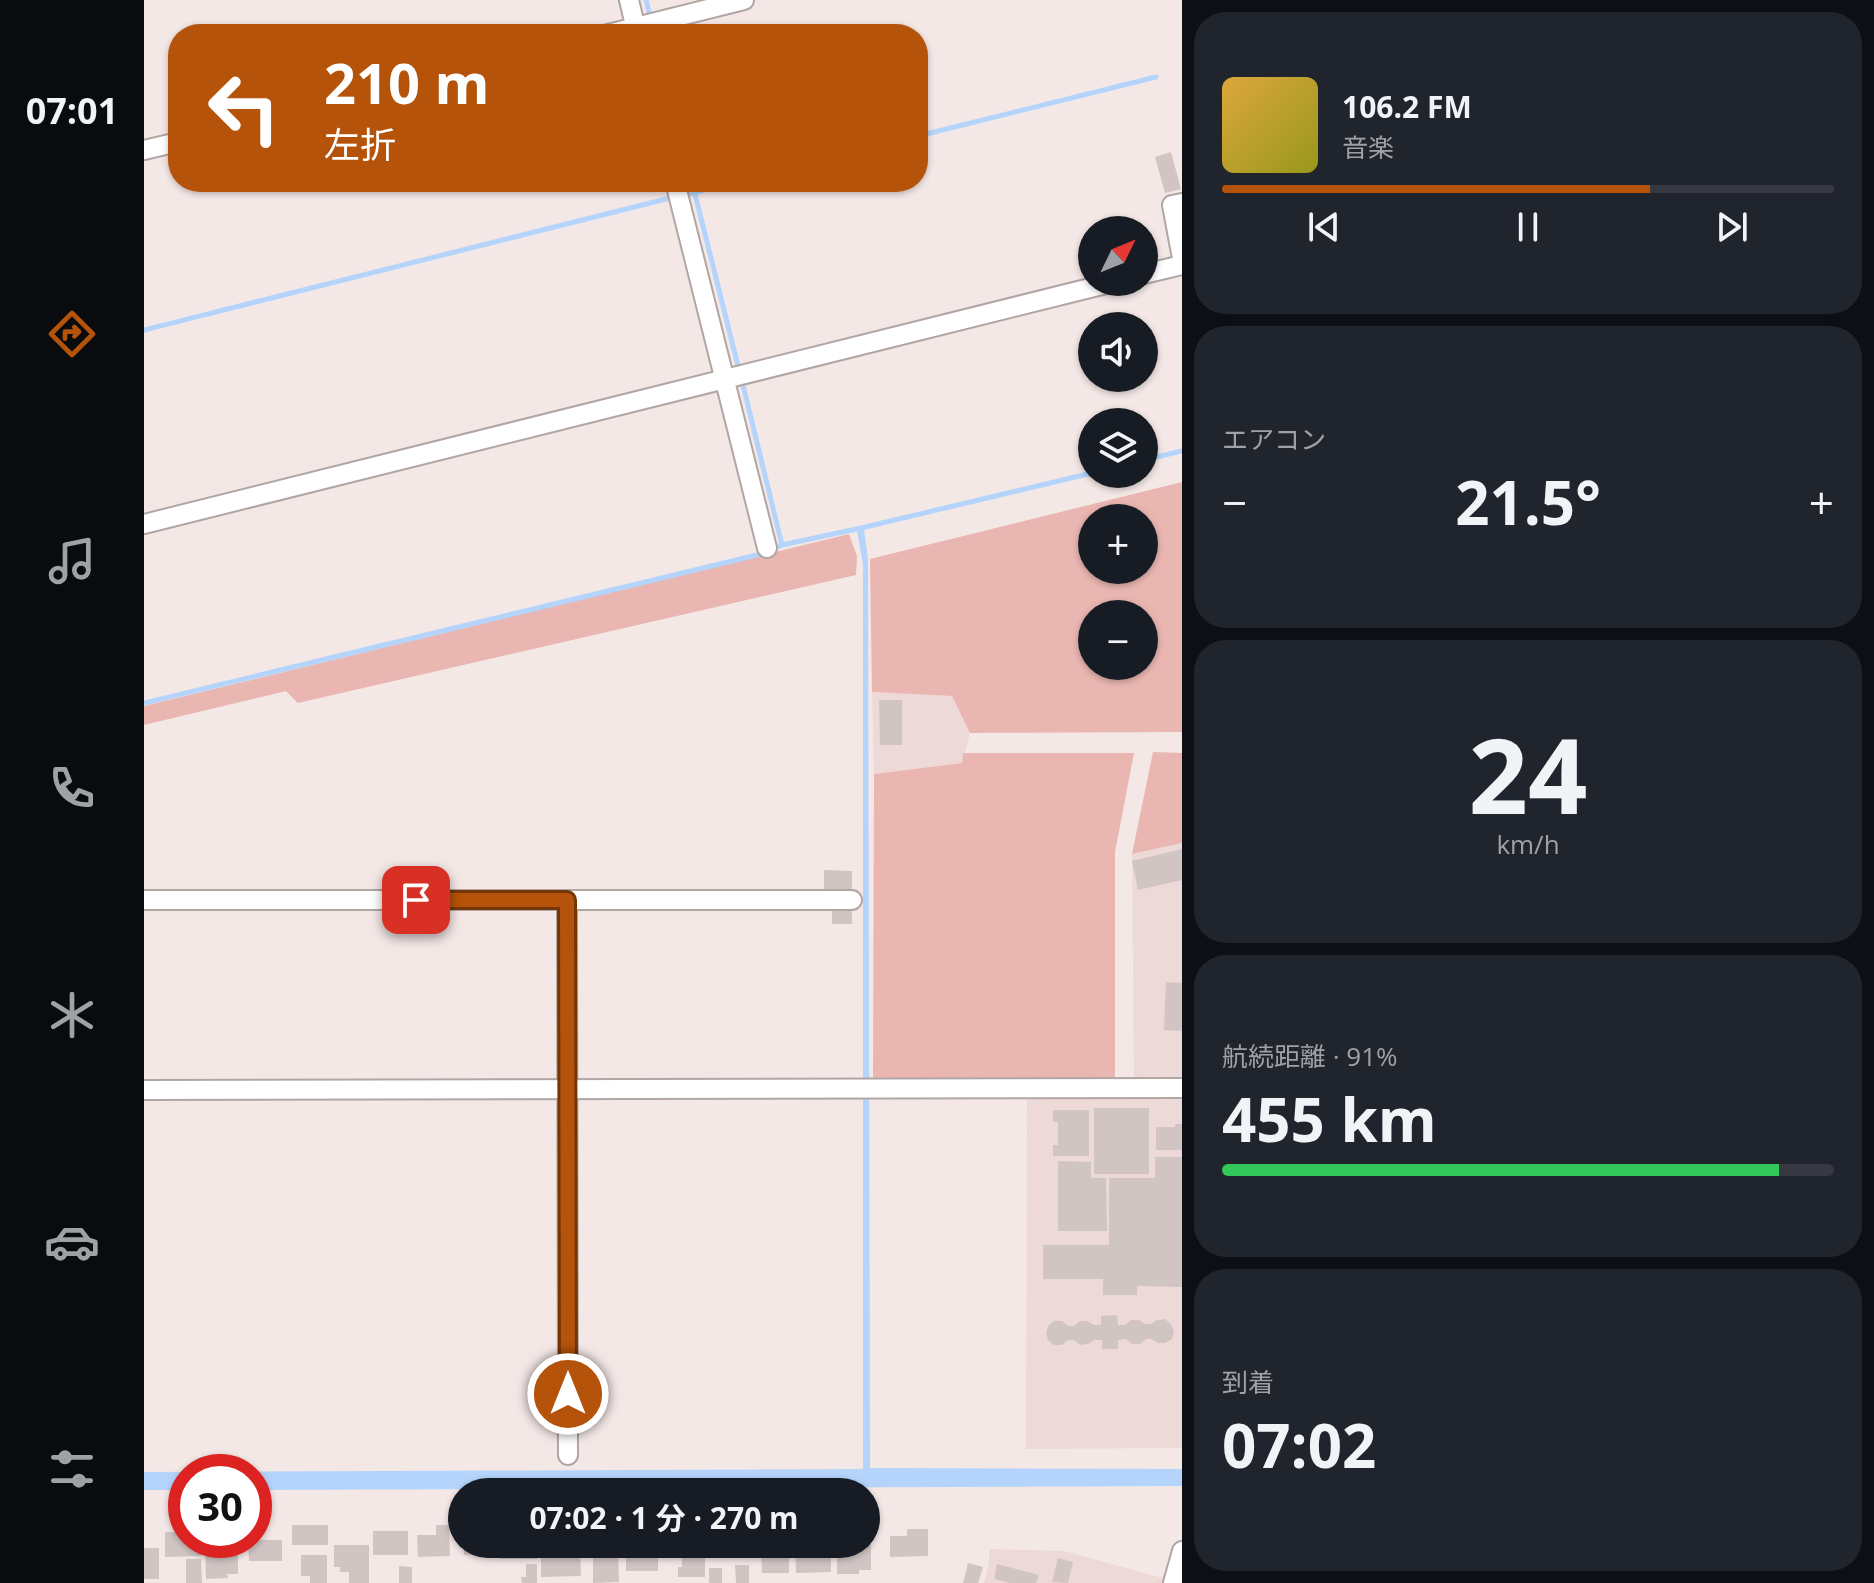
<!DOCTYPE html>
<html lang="ja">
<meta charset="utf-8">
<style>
body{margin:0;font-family:"Open Sans","Noto Sans JP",sans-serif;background:#20242c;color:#f1f3f6;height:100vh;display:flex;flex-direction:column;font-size:30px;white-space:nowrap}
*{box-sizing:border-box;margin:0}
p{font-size:26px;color:#9ea1a6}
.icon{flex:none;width:44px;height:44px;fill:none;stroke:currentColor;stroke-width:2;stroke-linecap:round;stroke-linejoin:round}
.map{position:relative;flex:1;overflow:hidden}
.details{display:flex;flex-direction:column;gap:12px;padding:12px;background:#0d0f14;width:692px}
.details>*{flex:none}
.top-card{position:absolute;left:24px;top:24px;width:760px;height:168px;border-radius:32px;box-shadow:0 2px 6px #0004;background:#b45309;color:#fff;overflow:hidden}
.needle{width:52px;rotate:47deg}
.fabs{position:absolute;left:934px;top:216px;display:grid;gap:16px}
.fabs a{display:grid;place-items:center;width:80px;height:80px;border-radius:50%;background:#171b24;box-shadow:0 2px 6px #0004;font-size:40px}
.speed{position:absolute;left:24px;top:1454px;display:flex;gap:16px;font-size:40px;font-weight:700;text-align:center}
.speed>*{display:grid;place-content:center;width:104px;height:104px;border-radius:50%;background:#171b24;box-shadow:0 2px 6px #0004;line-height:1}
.speed .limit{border:12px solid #d22;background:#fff;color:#111}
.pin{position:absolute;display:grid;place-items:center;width:68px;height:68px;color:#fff;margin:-34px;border-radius:16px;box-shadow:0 4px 12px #0006}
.me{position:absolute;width:88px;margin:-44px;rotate:0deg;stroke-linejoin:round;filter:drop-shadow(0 0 6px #0008)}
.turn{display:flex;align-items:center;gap:28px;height:168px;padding:0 24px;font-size:36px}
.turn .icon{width:104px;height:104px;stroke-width:2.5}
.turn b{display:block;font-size:56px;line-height:68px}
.big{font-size:60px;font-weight:700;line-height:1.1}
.details .card{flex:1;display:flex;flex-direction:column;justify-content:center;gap:12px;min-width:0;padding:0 28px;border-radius:32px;background:#20242c}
.details .dial{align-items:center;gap:0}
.dial b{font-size:104px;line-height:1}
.song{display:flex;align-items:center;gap:24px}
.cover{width:96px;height:96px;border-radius:12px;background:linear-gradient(135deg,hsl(40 70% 55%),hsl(60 70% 35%))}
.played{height:8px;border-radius:4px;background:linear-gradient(90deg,#b45309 70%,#363941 70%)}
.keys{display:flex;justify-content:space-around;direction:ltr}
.heat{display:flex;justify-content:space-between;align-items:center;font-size:44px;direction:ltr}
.charge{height:12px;border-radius:6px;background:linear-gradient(90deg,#34c759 91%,#363941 0)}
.trip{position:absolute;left:304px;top:1478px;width:432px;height:80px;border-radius:40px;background:#171b24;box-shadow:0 2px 6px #0004;font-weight:700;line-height:80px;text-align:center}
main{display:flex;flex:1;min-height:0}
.tab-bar{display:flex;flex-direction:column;width:144px;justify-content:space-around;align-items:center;background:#090b0e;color:#9ea1a6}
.tab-bar .icon{width:56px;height:56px}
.tab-bar .selected{color:#b45309}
.tab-bar b{font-size:36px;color:#f1f3f6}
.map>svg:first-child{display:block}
.built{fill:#edd9d7}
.green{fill:#eab6b1;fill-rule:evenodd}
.water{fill:#b4d4fc}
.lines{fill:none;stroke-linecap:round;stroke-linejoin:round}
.stream{stroke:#b4d4fc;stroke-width:5}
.building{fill:#d1c5c3}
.minor-casing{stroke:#b2a6a5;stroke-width:22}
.minor{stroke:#fff;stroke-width:18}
.route-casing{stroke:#753606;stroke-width:20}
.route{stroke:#b45309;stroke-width:14}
</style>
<main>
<nav class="tab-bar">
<b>07:01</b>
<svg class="icon selected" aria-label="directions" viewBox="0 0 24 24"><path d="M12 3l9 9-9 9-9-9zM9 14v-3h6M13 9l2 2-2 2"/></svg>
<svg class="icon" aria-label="music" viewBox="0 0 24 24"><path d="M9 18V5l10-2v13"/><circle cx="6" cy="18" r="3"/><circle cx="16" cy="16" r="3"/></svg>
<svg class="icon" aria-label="phone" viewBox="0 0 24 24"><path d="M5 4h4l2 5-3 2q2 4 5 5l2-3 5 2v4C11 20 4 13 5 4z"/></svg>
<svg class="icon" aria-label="climate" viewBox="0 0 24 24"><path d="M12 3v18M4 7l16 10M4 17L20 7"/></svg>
<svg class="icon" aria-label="car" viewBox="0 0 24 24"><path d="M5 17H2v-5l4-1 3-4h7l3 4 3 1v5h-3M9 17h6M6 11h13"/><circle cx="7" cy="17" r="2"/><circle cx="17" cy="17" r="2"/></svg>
<svg class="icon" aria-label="filters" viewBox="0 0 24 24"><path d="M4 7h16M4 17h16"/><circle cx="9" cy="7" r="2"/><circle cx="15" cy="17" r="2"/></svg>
</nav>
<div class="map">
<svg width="1038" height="1583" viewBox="0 0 1038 1583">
<rect width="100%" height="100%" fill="#f4e8e6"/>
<path class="built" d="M728,692L808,696L826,733L818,763L730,774Z
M1038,843V1080H990L988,854Z
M883,1096H1038V1448L882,1449Z
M845,1549L920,1551L1022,1579L1021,1583H840L845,1563Z"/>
<path class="green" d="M1038,482V732L826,733L808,696L728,692L726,559ZM948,518H1000V570H948ZM948,614H1000V666H948Z
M705,534L713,556L712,575L154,703L142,691L0,725V706Z
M1009,752L1038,753V843L988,854Z
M819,753H990L971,852V1079H729L730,774L818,763Z"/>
<path class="water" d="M720,529L724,559L726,1468L1038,1469V1486L110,1490V1472H42V1490H0V1472L719,1469V564L713,531Z"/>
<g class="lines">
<path class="stream" d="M502,0L505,12
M774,136L1012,77
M548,182L594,366
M541,195L591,182
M0,330L526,198
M599,385L638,545L717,528V534
M1000,460L1038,451
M717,528L948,473
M0,703L617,554L638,545"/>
</g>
<path class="building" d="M1027,152L1037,189L1021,193L1011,157Z
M735,700H758V745H736Z
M1038,849V880L994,890L988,861Z
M680,870L708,871V890H680Z
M688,909L708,910V924H688Z
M1022,982L1038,983V1031L1020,1030Z
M950,1108H1005V1174H950Z
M909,1110H945V1156H909V1145H914V1122H909Z
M1031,1124H1038V1150H1012V1127H1031Z
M1011,1157H1038V1287L993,1286V1295H959V1279H899V1245H965V1178H1011Z
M914,1161L947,1162V1178H962L963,1231H914Z
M973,1315L974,1325H981L987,1320H995L1001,1324H1007L1013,1320L1021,1319L1027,1324L1030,1331L1028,1339L1021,1343H1014L1007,1339H1002L996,1344H988L982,1339L974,1340V1349H958V1340H950L944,1344L936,1345L930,1340H924L918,1345H910L904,1340L902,1333L904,1326L910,1321H918L924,1326H930L936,1321H943L950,1325H957V1316Z
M148,1525H184V1545H148Z
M292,1525H305L306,1556L274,1557L273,1535H292Z
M763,1529H784V1556L746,1557V1536H763Z
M229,1531H264V1555H229Z
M21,1532H42V1540H57V1556L21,1557Z
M104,1540H138V1561H105Z
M68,1542H94V1574H83L84,1578L62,1579L61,1548H68Z
M320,1544H347V1555H320Z
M355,1544H393V1559H356Z
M482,1544H514V1571H482Z
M538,1544H561V1577H534V1567H538Z
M566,1544H603V1552L566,1553Z
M628,1544H645V1573H618L617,1545Z
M651,1544H681V1555H687V1572L652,1573Z
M693,1544H727V1570H715V1574H693Z
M190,1545H225V1583H205V1572H196V1567H190Z
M416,1545H436L437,1576L397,1577V1554H416Z
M0,1548H15V1579H0Z
M449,1548H474L475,1582L449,1583Z
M157,1555H183V1583H166V1576H157Z
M914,1558L929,1562L924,1583L908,1582Z
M42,1559H57L58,1583H42Z
M824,1563L839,1567L834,1583H819Z
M382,1564H393V1583H378L377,1577H382Z
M853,1564L895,1575L892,1583H866L850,1579Z
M591,1565H605V1583H592Z
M255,1566L268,1567V1583H255Z
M565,1568H578V1583H565Z"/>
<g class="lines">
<defs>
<path id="minor" d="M485,0L493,34
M464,34L600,0
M0,150L34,142
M531,182L623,548
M1038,203L1028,205L1038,258
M1000,274L1038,265
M0,524L970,282
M0,900H708
M423,900L424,1455
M0,1090L1038,1088
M1029,1583L1038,1551"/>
</defs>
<use href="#minor" class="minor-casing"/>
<use href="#minor" class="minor"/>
</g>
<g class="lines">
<defs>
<path id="route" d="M272,900H423L424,1394"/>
</defs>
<use href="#route" class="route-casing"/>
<use href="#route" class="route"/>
</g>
</svg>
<div class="fabs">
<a><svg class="needle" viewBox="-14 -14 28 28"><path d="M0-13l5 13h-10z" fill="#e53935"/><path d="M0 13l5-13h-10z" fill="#9ea1a6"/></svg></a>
<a><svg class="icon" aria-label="sound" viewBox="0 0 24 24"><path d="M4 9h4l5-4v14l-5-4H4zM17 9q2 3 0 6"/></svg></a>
<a><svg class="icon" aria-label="layers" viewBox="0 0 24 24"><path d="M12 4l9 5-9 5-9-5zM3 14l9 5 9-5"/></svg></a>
<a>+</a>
<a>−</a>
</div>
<div class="speed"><div class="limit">30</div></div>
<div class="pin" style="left:272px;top:900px;background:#d93025"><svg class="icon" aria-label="arrive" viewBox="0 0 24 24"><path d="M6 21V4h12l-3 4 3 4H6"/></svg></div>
<svg class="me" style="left:424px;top:1394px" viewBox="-20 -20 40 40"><circle r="17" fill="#b45309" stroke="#fff" stroke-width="3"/><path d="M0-11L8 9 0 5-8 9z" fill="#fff"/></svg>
<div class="trip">07:02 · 1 分 · 270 m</div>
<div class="top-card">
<div class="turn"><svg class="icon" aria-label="left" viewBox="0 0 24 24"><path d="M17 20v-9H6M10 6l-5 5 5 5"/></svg><div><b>210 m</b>左折</div></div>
</div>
</div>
<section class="details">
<div class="card">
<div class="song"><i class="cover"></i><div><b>106.2 FM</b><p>音楽</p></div></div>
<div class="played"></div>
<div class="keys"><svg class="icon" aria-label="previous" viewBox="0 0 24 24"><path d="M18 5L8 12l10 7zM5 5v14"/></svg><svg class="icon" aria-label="pause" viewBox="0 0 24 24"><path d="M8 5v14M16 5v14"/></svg><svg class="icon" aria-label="next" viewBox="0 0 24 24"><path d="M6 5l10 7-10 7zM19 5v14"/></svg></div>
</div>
<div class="card"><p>エアコン</p>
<div class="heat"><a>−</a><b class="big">21.5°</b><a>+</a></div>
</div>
<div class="card dial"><b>24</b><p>km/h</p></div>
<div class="card"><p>航続距離 · 91%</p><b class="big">455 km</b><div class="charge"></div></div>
<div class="card"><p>到着</p><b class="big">07:02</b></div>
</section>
</main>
